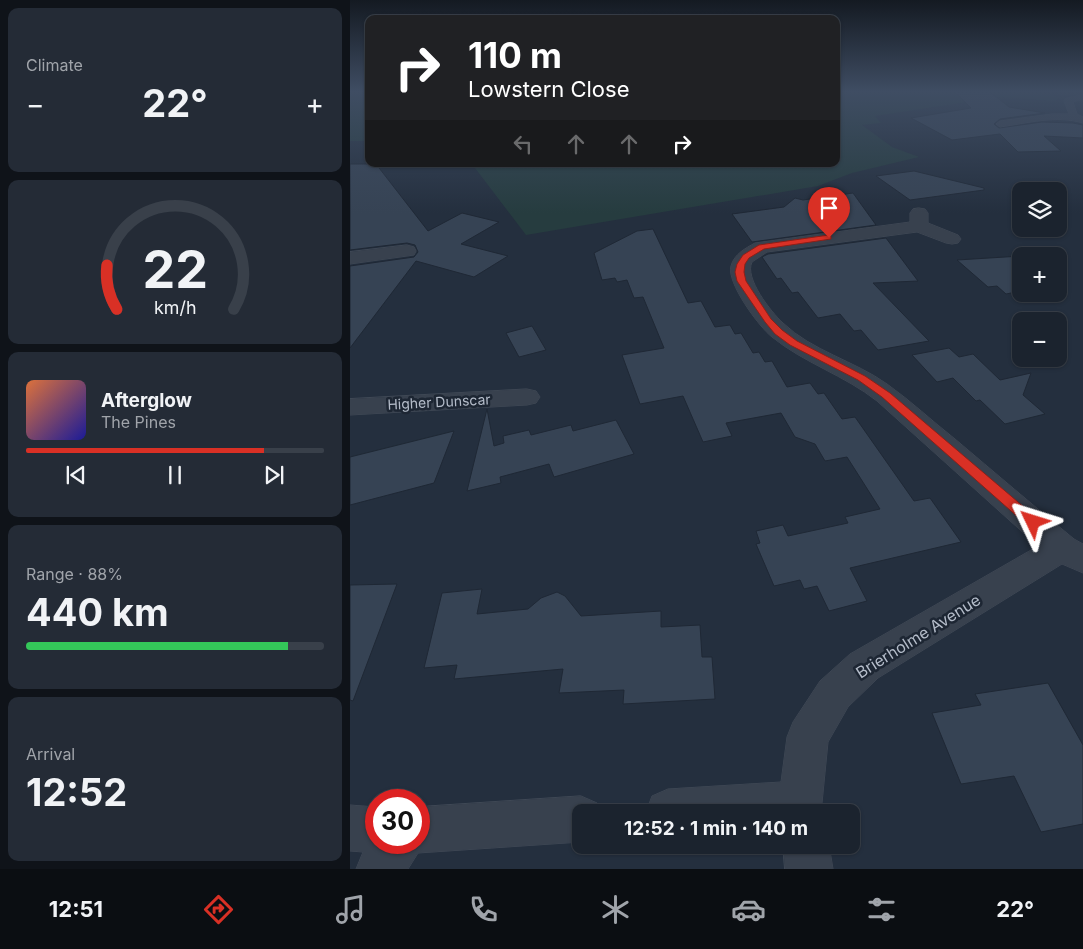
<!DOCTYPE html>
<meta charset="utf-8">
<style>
body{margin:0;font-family:Inter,sans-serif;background:#242b36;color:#f1f3f6;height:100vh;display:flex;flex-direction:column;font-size:19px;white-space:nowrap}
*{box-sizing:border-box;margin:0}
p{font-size:16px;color:#a0a4aa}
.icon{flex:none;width:28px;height:28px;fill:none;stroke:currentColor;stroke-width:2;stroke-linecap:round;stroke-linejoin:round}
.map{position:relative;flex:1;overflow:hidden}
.details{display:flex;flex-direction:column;gap:8px;padding:8px;background:#0f1319;width:350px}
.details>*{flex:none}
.banner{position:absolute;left:15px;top:15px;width:475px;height:152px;border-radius:10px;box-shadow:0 1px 4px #0004,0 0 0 1px #39404a;background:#202124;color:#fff;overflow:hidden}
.tools{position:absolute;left:662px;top:182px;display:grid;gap:10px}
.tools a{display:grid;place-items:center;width:55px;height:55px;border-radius:10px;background:#1b232e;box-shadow:0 1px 4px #0004,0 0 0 1px #39404a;font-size:25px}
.speed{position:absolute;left:15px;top:789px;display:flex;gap:10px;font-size:25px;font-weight:700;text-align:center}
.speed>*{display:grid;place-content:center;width:65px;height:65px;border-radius:50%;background:#1b232e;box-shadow:0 1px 4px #0004,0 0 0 1px #39404a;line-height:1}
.speed .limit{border:8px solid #d22;background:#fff;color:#111}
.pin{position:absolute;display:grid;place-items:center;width:42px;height:42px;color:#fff;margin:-51px -21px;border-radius:50% 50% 50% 0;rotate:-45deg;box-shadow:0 0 5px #0007}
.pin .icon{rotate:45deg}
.me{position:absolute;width:55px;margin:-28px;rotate:311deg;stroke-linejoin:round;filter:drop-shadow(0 0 4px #0008)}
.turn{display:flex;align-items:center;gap:18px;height:105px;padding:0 20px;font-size:22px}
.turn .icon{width:65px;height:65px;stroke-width:2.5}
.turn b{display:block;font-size:35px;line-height:42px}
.lanes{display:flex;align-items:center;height:48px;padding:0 20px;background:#0003;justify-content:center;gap:25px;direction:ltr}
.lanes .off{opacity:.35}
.big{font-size:38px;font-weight:700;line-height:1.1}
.details .tile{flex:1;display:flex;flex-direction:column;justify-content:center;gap:8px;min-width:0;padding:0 18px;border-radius:10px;background:#242b36}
.details .dial{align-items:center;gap:0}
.dial svg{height:130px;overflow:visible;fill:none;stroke:#39404a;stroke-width:7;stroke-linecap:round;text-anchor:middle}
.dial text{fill:#f1f3f6;stroke:none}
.song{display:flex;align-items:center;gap:15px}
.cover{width:60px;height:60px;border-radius:8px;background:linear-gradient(135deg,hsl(20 70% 55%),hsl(240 70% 35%))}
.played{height:5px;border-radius:2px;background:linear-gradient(90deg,#d93025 80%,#39404a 80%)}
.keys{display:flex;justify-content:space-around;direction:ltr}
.heat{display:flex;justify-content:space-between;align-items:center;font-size:28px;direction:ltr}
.charge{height:8px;border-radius:4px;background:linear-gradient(90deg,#34c759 88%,#39404a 0)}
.trip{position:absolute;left:222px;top:804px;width:288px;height:50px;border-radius:10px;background:#1b232e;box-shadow:0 1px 4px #0004,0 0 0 1px #39404a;font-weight:700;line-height:50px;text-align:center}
.tabs{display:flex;height:80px;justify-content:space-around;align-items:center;background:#0b0e12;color:#a0a4aa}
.tabs .icon{width:35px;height:35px}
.tabs .on{color:#d93025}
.tabs b{font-size:22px;color:#f1f3f6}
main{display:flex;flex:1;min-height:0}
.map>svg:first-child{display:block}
.green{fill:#263c3f}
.building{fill:#364354;stroke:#1f2835}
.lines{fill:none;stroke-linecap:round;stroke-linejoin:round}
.service-casing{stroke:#414a57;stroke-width:1}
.minor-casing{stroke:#414a57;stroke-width:1}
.service{fill:#38414e;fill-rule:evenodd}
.minor{fill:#38414e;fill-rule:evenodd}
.route{fill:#d93025;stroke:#8d1f18}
.labels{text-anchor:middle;stroke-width:5;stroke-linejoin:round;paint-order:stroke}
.street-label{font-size:14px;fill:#b4bcc9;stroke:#1d2633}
.near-street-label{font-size:16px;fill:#b4bcc9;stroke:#1d2633}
</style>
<main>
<section class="details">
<div class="tile"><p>Climate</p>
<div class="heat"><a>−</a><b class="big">22°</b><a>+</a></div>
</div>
<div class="tile dial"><svg viewBox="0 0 100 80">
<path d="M14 69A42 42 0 1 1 86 69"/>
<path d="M14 69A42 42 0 0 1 8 42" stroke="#d93025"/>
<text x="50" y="56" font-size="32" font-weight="700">22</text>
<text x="50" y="72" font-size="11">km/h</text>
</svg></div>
<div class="tile">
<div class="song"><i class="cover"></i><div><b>Afterglow</b><p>The Pines</p></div></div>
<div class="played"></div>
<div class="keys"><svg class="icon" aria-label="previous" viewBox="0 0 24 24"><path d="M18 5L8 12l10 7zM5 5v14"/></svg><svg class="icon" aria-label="pause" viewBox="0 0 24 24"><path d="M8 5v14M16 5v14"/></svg><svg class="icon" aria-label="next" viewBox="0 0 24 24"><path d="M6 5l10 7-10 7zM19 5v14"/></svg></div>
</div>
<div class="tile"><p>Range · 88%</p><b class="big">440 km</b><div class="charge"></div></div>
<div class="tile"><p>Arrival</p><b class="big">12:52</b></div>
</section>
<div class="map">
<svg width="733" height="869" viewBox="0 0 733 869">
<rect width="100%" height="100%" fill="#242f3e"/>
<path class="green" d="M0,91H19V141H0Z
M486,91H688L711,97L705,101L650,97L525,116L531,123L512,125L542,147L569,157L502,173L468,186L176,235L122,164H486Z"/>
<path class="building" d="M604,91H639L659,107L695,113L650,119L644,124L649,128L692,122L723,123L733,125V138L694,136L711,151L668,152L650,134L602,140L561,118L621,108Z
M0,164H26L78,231L112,213L149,222L111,244L158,256L124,277L66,261L0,348V266L64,257L68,252L65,245L57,243L0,250Z
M564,171L634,188V190L560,200L526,176Z
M503,193L526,225L402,242L382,214L434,207L445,198L453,200Z
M303,229L338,303L351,301L365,327L380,325L385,334L391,333L403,353L409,352L415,362L422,361L437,387L460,383L468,394L474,393L492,419L505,417L564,501L580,498L611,542L500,568L517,601L479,611L467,586L454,589L450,580L424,586L406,544L410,543L406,531L433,525L438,536L498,523L495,517L530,509L497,457L475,461L465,444L445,437L431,413L376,423L382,436L353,442L333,396L290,404L272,355L314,348L293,297L284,298L277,280L267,282L265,278L252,280L244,253L287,231Z
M536,238L568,281L523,283L579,341L528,350L511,330L504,331L490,314L468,318L448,292L442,293L431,278L427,279L412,257L418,254Z
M671,256V294H689L687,296L672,298L666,292L656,294L647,286L638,287L607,260Z
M182,326L196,350L169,357L156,333Z
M599,348L609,357L623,354L650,380L681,373L673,395L695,414L655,424L630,400L626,401L603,378L587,382L562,355Z
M137,409L144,446L154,443L153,436L179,430L181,435L221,425L223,431L266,420L284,454L204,477L199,464L150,477L151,483L117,491Z
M104,431L84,483L0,505V457Z
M47,584L3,701L0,700V585Z
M132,589L127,614L178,609L191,598L207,592L215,596L231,616L311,611V627L350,625L352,657H362L365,699L273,704L274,690L209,693L213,669L104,679L107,665L74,668L92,593Z
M698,683L733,745V824L691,832L664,776L611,784L582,713L631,705L625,694Z"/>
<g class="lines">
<defs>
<path id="service" d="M733,95V99L723,102L727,114L733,117V123C707,115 677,123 650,127L646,124L650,121L702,114H719L714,101L715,99Z"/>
<path id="minor" d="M569,208L575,209L578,213V223L608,235L611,239L608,243L602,244L596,243L567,232L417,252L402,262C394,278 421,312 433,323C462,351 505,361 537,384C561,401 582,421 605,439C644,472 684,506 724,539L733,544V573L712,564L528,678L498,707L478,742L472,803L473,812H296L302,796L318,789L431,782L437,737L443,722L470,681L500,654L688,546L527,401C494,375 454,363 422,337C409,327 376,282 381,266C384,254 396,248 405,243L560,222V213L563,209Z
M57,245L64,247L66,251L64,255L0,264V252Z
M177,389L186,391L190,397L186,403L177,405L0,415V399Z
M231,796L247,803L251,812H231V842L68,853L58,869H6L13,852L0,851V805L26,807V842H69V807Z
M433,845H479L483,869H435Z"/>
</defs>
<use href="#service" class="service-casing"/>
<use href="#minor" class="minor-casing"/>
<use href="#service" class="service"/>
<use href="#minor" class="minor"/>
</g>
<linearGradient id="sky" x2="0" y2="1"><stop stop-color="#141a22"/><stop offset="0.43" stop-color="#3f4d63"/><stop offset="1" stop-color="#3f4d63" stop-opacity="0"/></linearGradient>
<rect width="733" height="213" fill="url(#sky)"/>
<path class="route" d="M479,235L481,236V239L414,249L399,258L395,264L394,272L396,281L421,319L432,330L447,341L515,376L540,393L688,519L689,522L688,526H678L532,397L508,380L440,345L425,334L415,322L387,281L385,272L387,264L393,255L409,245Z"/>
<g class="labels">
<g class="street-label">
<text transform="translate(89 402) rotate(-3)" y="5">Higher Dunscar</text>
</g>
<g class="near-street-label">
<text transform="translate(568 636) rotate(-32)" y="6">Brierholme Avenue</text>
</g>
</g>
</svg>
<div class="tools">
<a><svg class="icon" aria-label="layers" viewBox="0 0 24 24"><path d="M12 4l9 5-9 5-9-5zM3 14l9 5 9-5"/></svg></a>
<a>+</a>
<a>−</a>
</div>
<div class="speed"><div class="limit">30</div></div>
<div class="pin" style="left:479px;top:238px;background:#d93025"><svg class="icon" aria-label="arrive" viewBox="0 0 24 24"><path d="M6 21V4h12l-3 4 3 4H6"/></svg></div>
<svg class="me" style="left:683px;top:522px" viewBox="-20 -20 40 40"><path d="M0-17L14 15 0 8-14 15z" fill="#d93025" stroke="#fff" stroke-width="4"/></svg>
<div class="trip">12:52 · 1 min · 140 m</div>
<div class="banner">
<div class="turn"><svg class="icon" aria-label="right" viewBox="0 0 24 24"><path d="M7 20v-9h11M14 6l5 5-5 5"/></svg><div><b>110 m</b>Lowstern Close</div></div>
<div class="lanes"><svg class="icon off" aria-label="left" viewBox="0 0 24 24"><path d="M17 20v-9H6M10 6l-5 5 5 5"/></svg><svg class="icon off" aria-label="ahead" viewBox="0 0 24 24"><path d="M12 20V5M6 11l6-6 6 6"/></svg><svg class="icon off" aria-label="ahead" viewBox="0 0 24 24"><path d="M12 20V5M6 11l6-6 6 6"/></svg><svg class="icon" aria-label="right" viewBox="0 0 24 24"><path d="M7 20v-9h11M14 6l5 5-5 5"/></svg></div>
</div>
</div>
</main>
<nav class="tabs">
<b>12:51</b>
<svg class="icon on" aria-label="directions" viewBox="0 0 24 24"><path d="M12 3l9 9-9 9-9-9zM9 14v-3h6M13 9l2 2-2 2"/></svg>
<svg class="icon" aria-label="music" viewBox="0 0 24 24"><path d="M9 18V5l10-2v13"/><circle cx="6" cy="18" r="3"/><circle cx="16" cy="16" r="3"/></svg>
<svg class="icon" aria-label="phone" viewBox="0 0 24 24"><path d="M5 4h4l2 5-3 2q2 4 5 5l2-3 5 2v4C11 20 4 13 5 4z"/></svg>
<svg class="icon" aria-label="climate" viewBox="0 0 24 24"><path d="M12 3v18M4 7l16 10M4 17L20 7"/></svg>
<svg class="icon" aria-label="car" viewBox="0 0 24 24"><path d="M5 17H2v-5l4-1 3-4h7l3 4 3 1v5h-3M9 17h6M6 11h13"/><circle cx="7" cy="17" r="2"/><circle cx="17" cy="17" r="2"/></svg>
<svg class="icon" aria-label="filters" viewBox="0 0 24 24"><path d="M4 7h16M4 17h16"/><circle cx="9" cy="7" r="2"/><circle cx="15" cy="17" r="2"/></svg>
<b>22°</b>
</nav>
